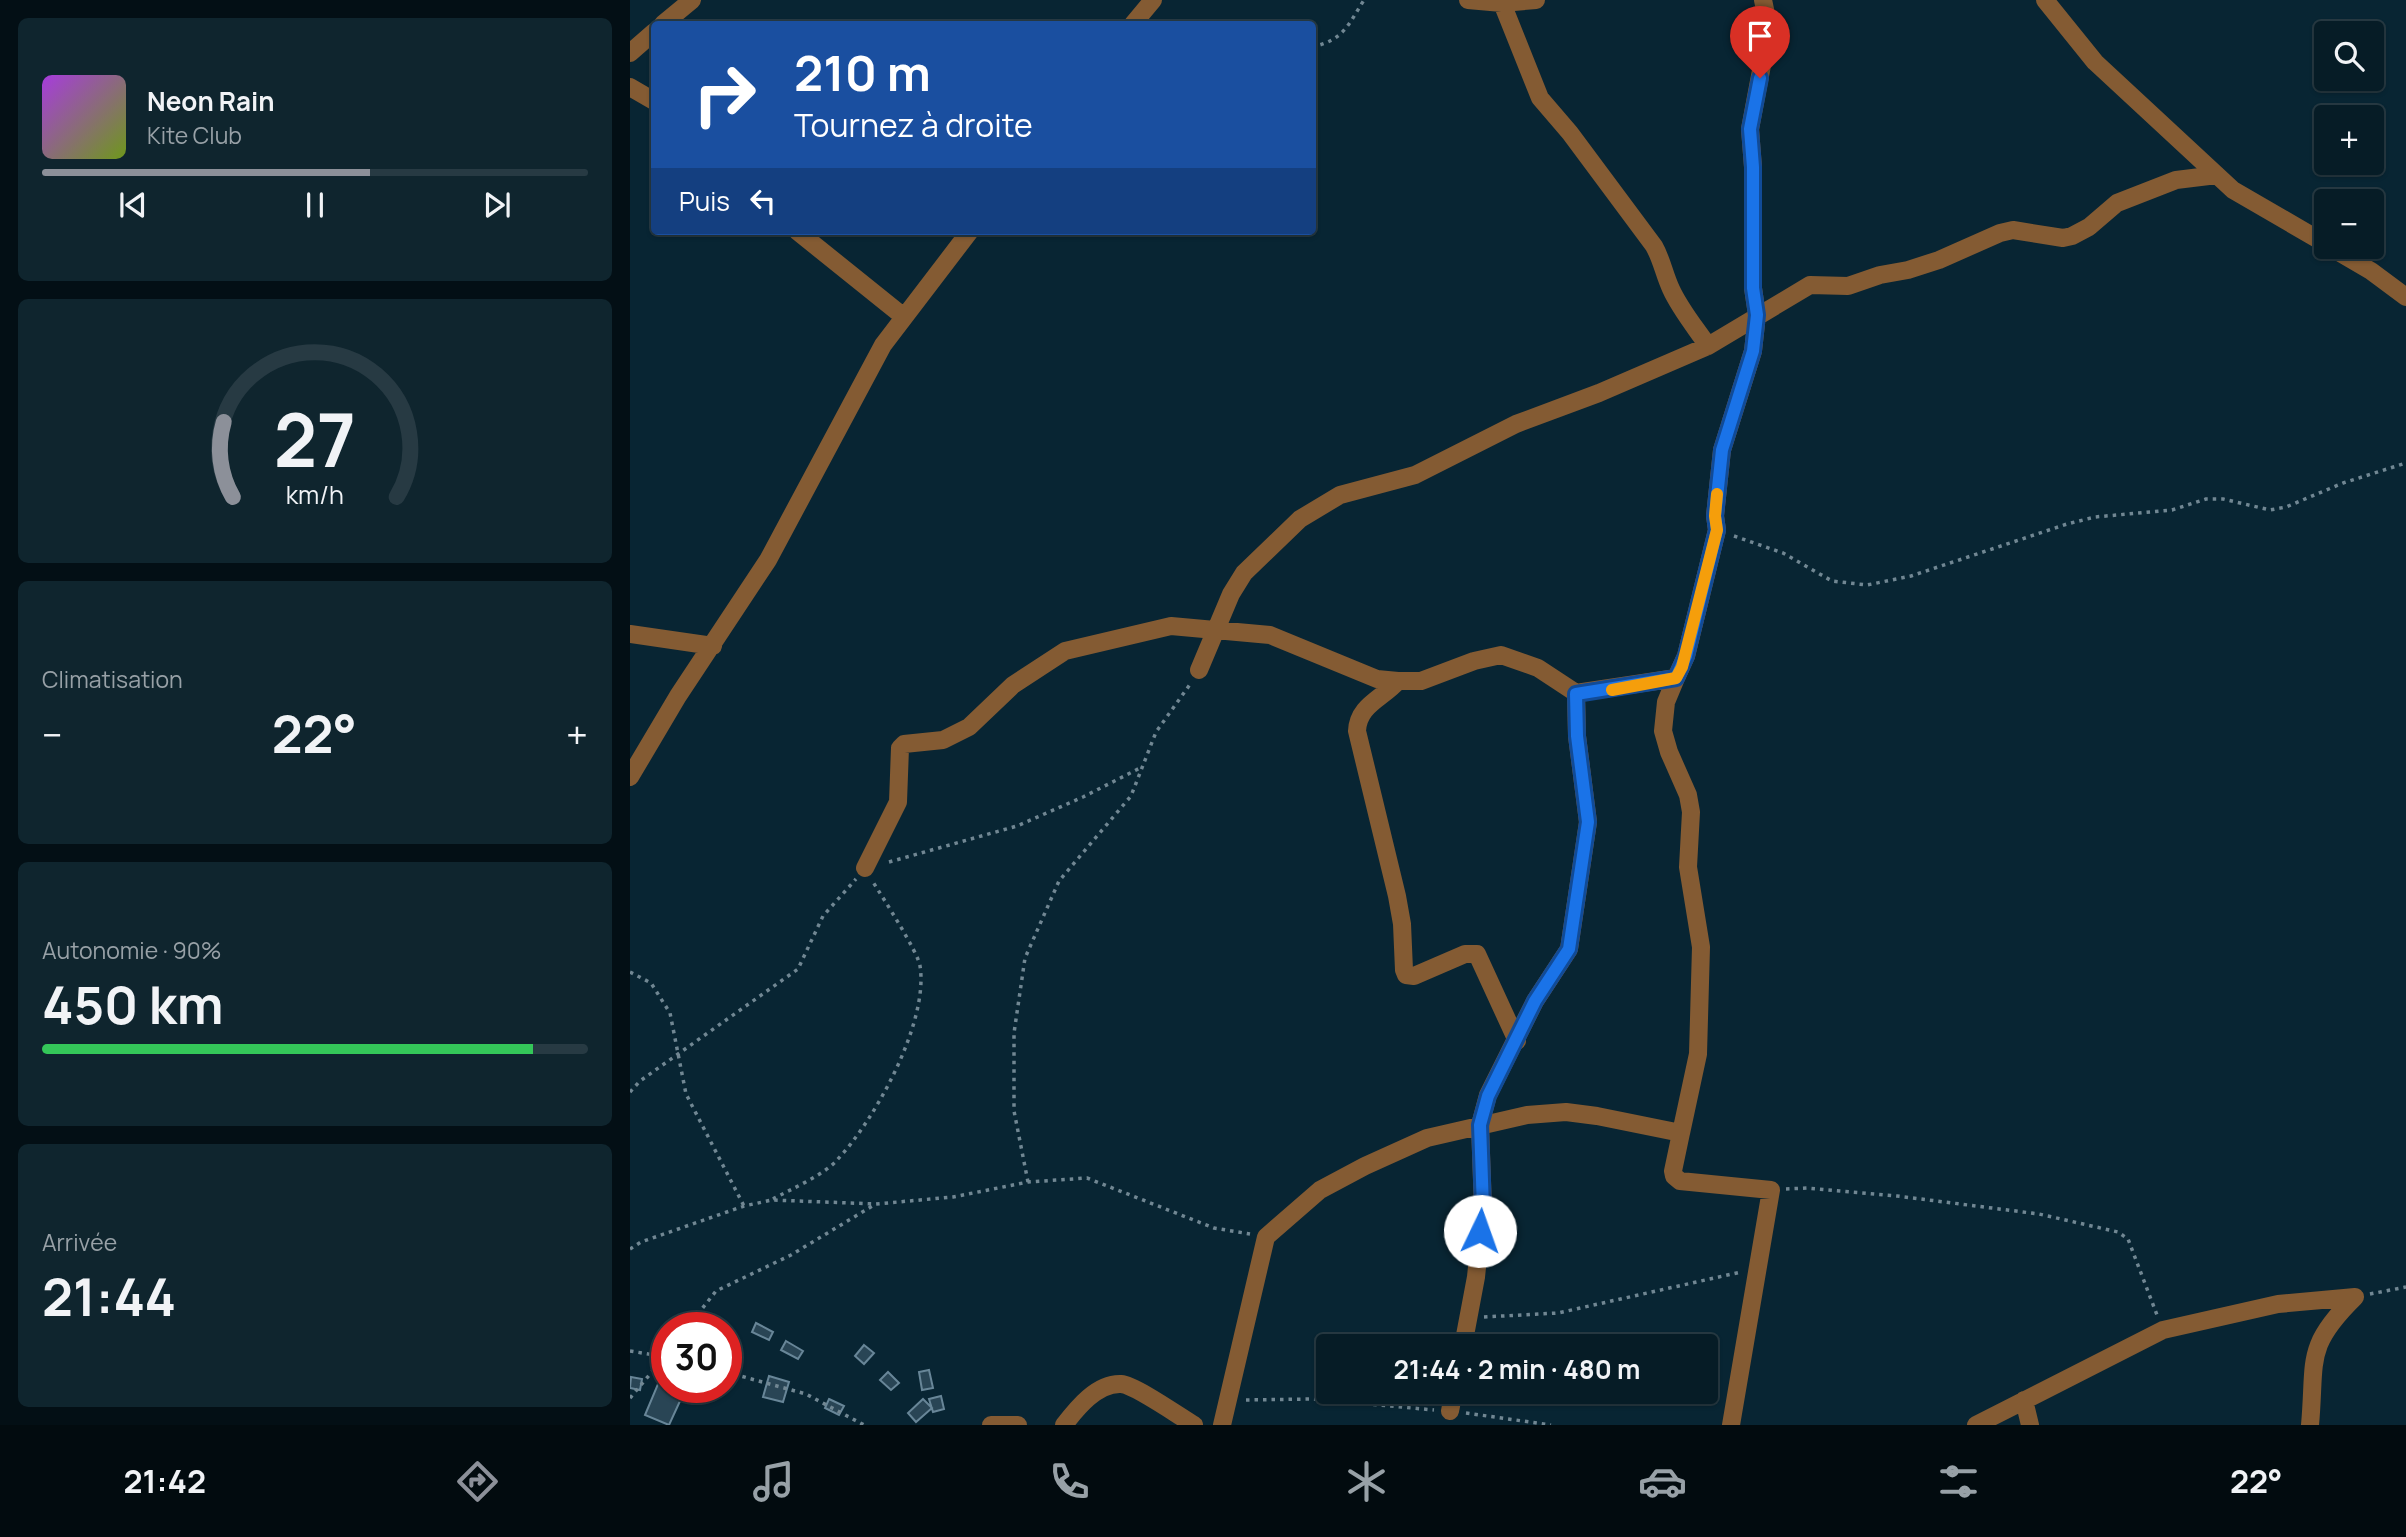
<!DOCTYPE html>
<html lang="fr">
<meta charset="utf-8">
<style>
body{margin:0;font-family:Manrope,sans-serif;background:#0f252e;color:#f1f3f6;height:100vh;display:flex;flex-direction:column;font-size:26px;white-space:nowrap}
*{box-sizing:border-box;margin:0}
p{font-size:23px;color:#98a1a7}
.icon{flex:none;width:38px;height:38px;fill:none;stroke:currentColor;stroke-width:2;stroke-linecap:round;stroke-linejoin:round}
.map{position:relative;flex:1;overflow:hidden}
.side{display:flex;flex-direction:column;gap:18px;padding:18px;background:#030f15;width:630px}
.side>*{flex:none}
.top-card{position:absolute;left:21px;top:21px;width:665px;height:214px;border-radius:7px;box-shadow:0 2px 5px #0004,0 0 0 2px #273a43;background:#1a4fa0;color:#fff;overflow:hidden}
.tools{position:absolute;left:1684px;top:21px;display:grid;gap:14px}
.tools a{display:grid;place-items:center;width:70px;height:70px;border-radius:7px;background:#061c26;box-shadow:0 2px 5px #0004,0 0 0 2px #273a43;font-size:35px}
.speed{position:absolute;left:21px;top:1312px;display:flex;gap:14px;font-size:35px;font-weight:700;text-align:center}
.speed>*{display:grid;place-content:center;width:91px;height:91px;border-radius:50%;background:#061c26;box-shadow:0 2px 5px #0004,0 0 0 2px #273a43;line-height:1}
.speed .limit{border:10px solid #d22;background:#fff;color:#111}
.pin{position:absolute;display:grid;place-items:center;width:60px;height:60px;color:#fff;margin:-72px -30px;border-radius:50% 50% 50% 0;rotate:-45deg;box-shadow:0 0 7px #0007}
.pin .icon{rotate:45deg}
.me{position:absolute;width:77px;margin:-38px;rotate:3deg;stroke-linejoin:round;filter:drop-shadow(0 0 5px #0008)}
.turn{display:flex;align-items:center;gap:24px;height:147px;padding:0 28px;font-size:32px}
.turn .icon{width:91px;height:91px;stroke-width:2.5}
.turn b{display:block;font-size:49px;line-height:60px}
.then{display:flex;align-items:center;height:66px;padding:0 28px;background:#0003;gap:14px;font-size:26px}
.big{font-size:52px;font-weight:700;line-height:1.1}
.side .tile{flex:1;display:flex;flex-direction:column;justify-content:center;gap:10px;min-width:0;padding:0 24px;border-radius:10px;background:#0f252e}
.side .dial{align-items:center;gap:0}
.dial svg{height:182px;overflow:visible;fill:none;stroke:#273a43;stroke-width:7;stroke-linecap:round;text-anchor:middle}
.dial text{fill:#f1f3f6;stroke:none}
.song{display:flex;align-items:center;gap:21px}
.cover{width:84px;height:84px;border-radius:10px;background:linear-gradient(135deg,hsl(280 70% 55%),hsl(80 70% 35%))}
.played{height:7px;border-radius:4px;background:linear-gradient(90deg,#8c9099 60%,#273a43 60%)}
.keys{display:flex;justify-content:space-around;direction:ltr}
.heat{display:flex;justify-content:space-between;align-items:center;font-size:38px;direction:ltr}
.charge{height:10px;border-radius:5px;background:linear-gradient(90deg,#34c759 90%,#273a43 0)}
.trip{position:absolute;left:686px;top:1334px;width:402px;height:70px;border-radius:7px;background:#061c26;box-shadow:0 2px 5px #0004,0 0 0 2px #273a43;font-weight:700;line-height:70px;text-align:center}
.tab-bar{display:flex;height:112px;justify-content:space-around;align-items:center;background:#020b0f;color:#98a1a7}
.tab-bar .icon{width:49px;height:49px}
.tab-bar .on{color:#8c9099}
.tab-bar b{font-size:32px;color:#f1f3f6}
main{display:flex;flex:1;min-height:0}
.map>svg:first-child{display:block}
.building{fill:#294555;stroke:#688698;stroke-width:2}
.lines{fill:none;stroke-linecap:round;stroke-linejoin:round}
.path{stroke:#718793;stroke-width:3.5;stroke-dasharray:3.5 5;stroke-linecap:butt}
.minor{stroke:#845b33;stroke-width:18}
.route-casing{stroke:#114b97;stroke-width:18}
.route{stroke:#1a73e8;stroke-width:12}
.slow{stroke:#f59e0b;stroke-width:12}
</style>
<main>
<section class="side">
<div class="tile">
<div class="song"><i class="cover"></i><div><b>Neon Rain</b><p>Kite Club</p></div></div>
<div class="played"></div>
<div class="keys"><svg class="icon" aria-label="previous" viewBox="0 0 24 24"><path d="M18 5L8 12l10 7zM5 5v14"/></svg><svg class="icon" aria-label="pause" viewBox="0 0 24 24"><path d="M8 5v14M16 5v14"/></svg><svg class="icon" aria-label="next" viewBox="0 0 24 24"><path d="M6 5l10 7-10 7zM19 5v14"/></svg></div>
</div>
<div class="tile dial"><svg viewBox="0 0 100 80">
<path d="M14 69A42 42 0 1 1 86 69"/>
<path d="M14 69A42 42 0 0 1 10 36" stroke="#8c9099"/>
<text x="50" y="56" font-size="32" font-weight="700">27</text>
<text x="50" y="72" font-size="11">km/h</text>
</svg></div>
<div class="tile"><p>Climatisation</p>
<div class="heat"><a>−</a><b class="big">22°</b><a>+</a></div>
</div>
<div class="tile"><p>Autonomie · 90%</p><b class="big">450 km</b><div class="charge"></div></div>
<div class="tile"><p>Arrivée</p><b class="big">21:44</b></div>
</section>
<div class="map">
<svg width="1776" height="1425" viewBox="0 0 1776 1425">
<rect width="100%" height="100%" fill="#082533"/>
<path class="building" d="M126,1323L143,1332L139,1340L122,1332Z
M156,1341L173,1351L168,1359L151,1350Z
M234,1345L244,1353L234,1364L225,1356Z
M299,1370L303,1388L292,1390L289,1372Z
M258,1372L269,1383L261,1390L250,1380Z
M139,1376L159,1382L153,1402L133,1397Z
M1,1377L12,1379L10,1390L0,1388Z
M28,1384L39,1389L56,1388L39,1425L15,1415Z
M311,1396L314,1409L303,1412L299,1399Z
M199,1399L214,1406L209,1415L195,1408Z
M293,1399L302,1408L286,1422L278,1413Z"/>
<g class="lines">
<path class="path" d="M682,47C714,40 718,25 734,0
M1104,536L1153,553L1202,581L1237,585L1281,576L1437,524L1465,517L1542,510L1576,499H1593L1640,510L1656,507L1713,483L1776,463
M259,862L387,826L453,797L512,767
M0,972L21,983L40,1013L56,1094L114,1206
M0,1092L10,1081L168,969L193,916L226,879
M398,1182L384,1111V1033L395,958L429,881L501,796L526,732L561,683
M1156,1189L1177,1188L1267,1196L1409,1214L1488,1232L1498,1239L1527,1315
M143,1199C161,1189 194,1175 207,1160C245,1120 299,1022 290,966C288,952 253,898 243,882
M0,1249L11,1242L114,1206L142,1200L246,1204L323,1197L398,1182L457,1178L584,1228L620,1234
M1740,1294L1776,1287
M854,1317L928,1313L1111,1272
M57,1328L86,1291L161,1255L244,1205
M0,1351L36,1357
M96,1372L176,1394L234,1425
M0,1398L37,1354
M616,1400L683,1399L804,1410
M836,1413L921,1425"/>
<path class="minor" d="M838,0L872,3L906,0
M1415,0L1465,62L1603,190L1696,244
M872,3L910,98L940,133L1024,246C1032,260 1034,274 1041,289C1050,309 1065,327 1078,346
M33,24L62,0
M503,24L523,0
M0,53L24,32
M0,87L24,101
M167,231L274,317
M1700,247L1741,271L1776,297
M0,634L83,646
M569,670L601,594L614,573L670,519L710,495L785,475L886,424L969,393L1078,346L1180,285L1218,286L1250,275L1278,270L1309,260L1370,233L1383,230L1433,238L1442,236L1459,227L1487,203L1546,180L1587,175
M1046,678L1036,702L1033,731L1039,752L1058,795L1061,812L1058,867L1071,947L1068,1054L1051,1133
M768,681C752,699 728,705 727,731L767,896L772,924L774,970L776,975L784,976L835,954H847L887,1041
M0,777L48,696L138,560L253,345L340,231
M235,868L268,802L270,748L274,744L313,740L339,727L383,685L435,651L541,626L640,635L747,679L768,681H791L844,661L871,655L908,668L946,693
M833,1346L846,1277L853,1208L850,1125L858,1095L905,1001L939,949L958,822L947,736L946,693L1046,678L1056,656L1087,530L1085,516L1092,450L1123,351L1127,315L1123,288V167L1120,129L1139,28L1133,0
M1394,1400L1400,1425
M820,1411L824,1391
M361,1425H388
M434,1425C447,1408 467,1383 491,1384C505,1385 549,1416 564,1425
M592,1425L636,1237L690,1190L735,1166L797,1138L897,1115L936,1112L967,1116L1051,1133L1043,1171L1044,1176L1050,1181L1141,1190L1101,1425
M1346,1425L1533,1330L1648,1304L1725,1297
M1680,1425C1686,1360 1674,1347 1725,1297"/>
</g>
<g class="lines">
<defs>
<path id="route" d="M850,1231L853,1208L850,1125L858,1096L905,1001L939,949L958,822L947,736L946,694L1046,678L1056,656L1087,530L1085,516L1092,450L1123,351L1127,315L1123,288V167L1120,129L1130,78"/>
</defs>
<use href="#route" class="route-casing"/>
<use href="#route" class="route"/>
<path class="slow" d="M982,690L1046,678L1052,667L1087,530L1085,516L1087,494"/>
</g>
</svg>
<div class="tools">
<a><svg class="icon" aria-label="search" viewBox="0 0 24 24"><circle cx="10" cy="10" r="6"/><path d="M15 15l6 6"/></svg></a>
<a>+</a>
<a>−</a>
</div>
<div class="speed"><div class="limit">30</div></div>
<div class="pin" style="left:1130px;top:78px;background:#d93025"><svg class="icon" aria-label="arrive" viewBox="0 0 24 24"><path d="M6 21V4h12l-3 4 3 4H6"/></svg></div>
<svg class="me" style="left:850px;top:1231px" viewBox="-20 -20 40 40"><circle r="19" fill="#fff"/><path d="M0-13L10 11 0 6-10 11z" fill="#1a73e8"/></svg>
<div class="trip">21:44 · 2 min · 480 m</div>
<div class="top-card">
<div class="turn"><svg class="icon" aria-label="right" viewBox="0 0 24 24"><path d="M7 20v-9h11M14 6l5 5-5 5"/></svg><div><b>210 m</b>Tournez à droite</div></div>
<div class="then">Puis<svg class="icon" aria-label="left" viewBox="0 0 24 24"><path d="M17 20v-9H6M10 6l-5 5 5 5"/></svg></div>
</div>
</div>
</main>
<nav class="tab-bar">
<b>21:42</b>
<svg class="icon on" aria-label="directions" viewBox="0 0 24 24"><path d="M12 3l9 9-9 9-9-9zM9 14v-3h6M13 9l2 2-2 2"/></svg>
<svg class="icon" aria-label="music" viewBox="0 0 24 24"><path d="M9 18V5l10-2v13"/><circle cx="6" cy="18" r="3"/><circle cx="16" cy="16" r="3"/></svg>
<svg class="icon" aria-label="phone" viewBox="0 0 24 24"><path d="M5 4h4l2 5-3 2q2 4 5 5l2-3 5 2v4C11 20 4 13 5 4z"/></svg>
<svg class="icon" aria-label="climate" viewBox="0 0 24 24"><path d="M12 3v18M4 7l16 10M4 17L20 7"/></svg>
<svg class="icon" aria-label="car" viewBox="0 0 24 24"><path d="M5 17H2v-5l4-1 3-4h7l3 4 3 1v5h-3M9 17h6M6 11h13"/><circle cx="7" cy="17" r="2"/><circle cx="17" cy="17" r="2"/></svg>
<svg class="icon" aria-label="filters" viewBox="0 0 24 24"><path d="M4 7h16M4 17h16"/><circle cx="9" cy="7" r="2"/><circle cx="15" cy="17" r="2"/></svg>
<b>22°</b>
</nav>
